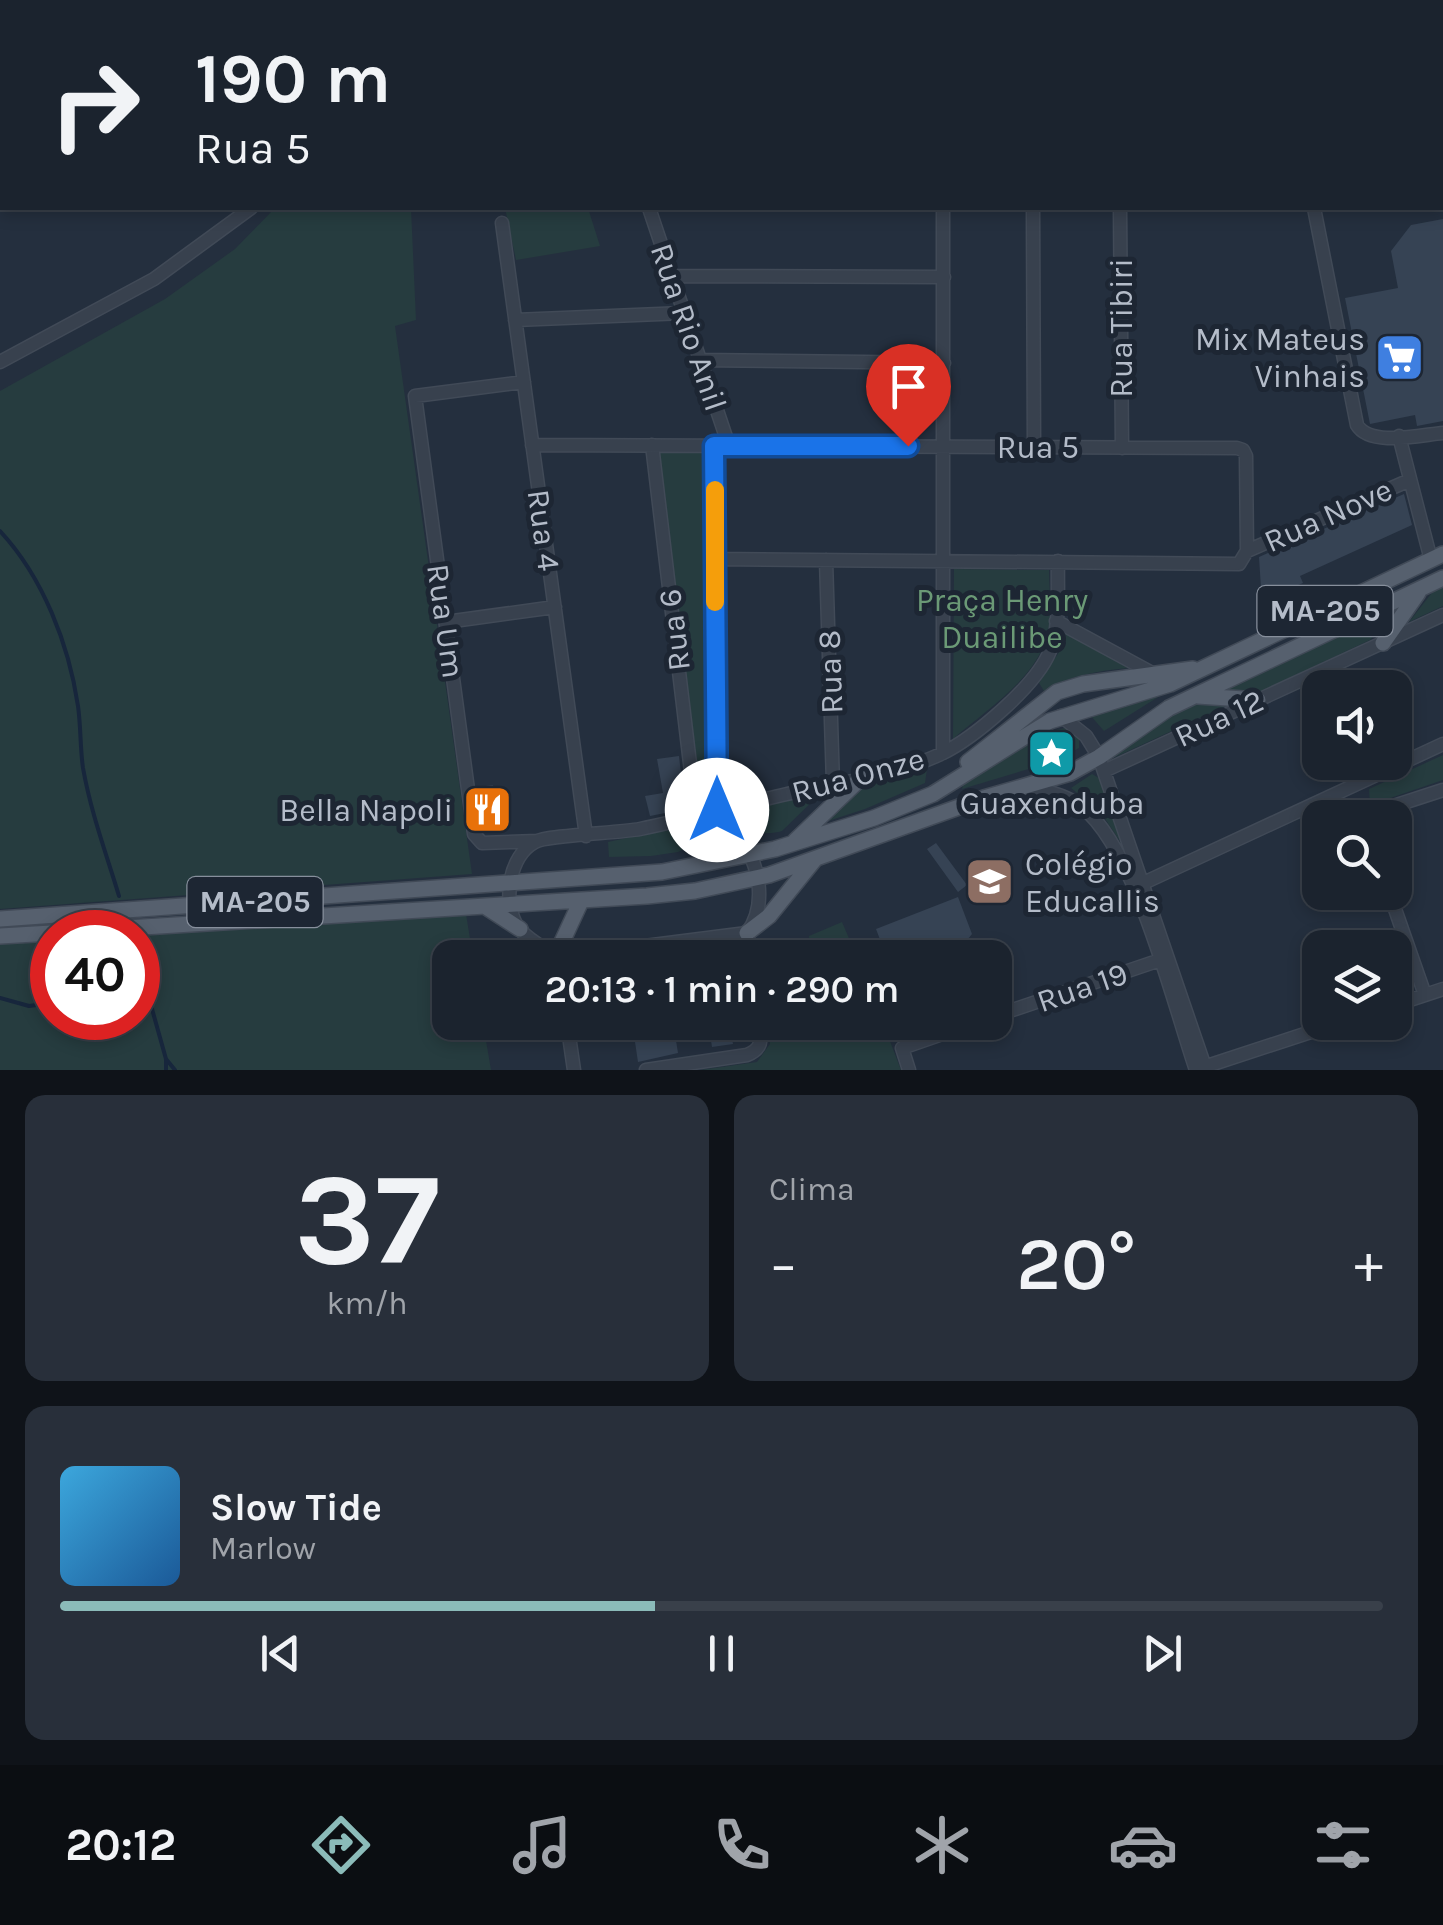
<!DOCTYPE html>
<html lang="pt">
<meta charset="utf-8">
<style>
body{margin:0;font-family:Karla,sans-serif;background:#282f3a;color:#f1f3f6;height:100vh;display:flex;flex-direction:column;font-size:38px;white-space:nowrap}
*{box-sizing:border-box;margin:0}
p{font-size:32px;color:#a0a4aa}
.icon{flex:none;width:55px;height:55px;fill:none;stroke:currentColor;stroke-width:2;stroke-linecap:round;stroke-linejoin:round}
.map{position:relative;height:1070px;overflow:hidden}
.drawer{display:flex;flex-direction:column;gap:25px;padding:25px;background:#0f1319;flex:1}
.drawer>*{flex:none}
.top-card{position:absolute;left:0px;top:0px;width:1445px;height:210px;box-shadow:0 5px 15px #0003,0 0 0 2px #39404a;background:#1b232e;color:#f1f3f6;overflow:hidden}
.buttons{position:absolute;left:1302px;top:670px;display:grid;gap:20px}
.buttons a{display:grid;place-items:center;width:110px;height:110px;border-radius:20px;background:#1b232e;box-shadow:0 5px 15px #0003,0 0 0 2px #39404a;font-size:50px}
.speed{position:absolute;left:30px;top:910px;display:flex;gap:20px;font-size:50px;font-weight:700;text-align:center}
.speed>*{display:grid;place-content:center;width:130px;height:130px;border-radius:50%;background:#1b232e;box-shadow:0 5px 15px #0003,0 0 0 2px #39404a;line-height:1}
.speed .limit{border:15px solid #d22;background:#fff;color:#111}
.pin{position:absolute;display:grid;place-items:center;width:85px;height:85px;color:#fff;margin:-102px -42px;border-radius:50% 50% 50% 0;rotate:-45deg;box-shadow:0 0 10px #0007}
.pin .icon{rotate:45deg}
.me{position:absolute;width:110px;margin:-55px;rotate:0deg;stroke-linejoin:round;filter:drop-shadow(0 0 8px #0008)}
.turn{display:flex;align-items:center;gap:35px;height:210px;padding:0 30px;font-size:45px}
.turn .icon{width:130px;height:130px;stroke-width:2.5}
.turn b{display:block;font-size:70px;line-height:85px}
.big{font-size:75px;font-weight:600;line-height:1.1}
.drawer .widget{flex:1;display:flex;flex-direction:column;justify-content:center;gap:15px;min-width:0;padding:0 35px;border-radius:20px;background:#282f3a}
.drawer .dial{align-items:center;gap:0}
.dial b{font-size:130px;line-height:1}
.song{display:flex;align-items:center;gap:30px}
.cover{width:120px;height:120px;border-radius:15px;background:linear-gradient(135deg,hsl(200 70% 55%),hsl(210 70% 35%))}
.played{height:10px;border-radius:5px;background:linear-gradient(90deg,#8bbbb9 45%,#39404a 45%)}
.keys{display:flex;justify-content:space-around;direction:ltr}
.heat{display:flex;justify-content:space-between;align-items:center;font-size:55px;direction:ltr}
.drawer .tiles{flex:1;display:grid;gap:25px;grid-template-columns:1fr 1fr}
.widget:last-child{grid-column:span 2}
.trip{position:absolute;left:432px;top:940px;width:580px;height:100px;border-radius:20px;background:#1b232e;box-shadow:0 5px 15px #0003,0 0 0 2px #39404a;font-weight:600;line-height:100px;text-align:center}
.tabs{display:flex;height:160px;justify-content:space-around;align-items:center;background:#0b0e12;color:#a0a4aa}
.tabs .icon{width:70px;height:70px}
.tabs .selected{color:#8bbbb9}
.tabs b{font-size:45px;color:#f1f3f6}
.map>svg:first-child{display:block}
.green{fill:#263c3f}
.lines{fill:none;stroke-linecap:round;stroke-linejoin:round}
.stream{stroke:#17263c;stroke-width:4}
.building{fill:#364354}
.minor-casing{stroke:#414a57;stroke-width:15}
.major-casing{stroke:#414a57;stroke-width:18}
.minor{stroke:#38414e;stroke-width:12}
.major{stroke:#56606e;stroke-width:15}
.route-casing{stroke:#114b97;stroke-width:25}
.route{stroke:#1a73e8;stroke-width:18}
.slow{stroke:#f59e0b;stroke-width:18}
.labels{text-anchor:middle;stroke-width:10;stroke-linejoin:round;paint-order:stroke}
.shield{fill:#1d2633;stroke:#878f9c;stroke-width:2.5}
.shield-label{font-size:30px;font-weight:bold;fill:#b4bcc9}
.street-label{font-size:32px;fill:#b4bcc9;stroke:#1d2633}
.poi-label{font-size:32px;fill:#b4bcc9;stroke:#1d2633;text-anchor:end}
.park-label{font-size:32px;fill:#6b9a76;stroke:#1d2633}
</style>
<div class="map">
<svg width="1443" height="1070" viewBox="0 0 1443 1070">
<rect width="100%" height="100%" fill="#242f3e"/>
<path class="green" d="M275,208H411L416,320L395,326L472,874L0,909V391L165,299L235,249Z
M505,208H588L600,246L516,260Z
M709,448L710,803L703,805L655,451Z
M954,569L1049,570C1049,588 1052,608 1049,626C1043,675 987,709 953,739Z
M1443,586V606L1409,622L1434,590Z
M1394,608L1395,611L1370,640L1260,692L1222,691Z
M1065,633L1128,668C1098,671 1070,675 1044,691L1039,683L1061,649Z
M1163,694L1104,731L1090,715Z
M1194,703L1230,704L1111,759L1143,729Z
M1066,728L1079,738V748L1055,761L962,789L963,785L1050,731Z
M1443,755V780L1370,805L1369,789Z
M927,769L925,783L865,809L822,823L861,786Z
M1092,774L1099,778L1123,842L1121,843L1100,811L1071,788Z
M821,793L782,831C765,836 742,832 733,816L735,811Z
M694,823L726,838L731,843L713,848L692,845L678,852L651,856L609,857L608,842Z
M466,914L473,957L450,958V1022L483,1023L491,1070H0V944L52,940V1018H138V935Z
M842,922L857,957H810L809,936Z
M769,1022L883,1023L901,1070H700L757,1062L770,1044Z"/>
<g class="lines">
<path class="stream" d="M0,531C43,577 69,645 78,706C81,727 80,748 83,768C91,813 106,853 119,896
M138,959L166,1059V1070
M0,998L29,1006L52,1003
M166,1059L175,1070"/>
</g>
<path class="building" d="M1443,219V421L1417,426L1415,415L1370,424L1345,298L1398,288L1391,251L1411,225Z
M1404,494L1412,525L1300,576L1303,583L1272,596L1261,588L1259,557Z
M679,756L685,809L650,816L645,796L663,793L657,759Z
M493,785L502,832L486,833L478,787Z
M936,843L967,885L958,892L927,849Z
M958,897L972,934L964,944L925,958H887L876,929Z
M632,1022H673L678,1053L638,1062Z
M708,1022H729L733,1044L712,1047Z"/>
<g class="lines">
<defs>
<path id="minor" d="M330,0L331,2
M574,0L575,2
M943,0V2
M1032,0V2
M1119,0V2
M1255,0L1257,2
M1348,0V2
M1434,0L1436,2
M221,2L226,0
M440,2L442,0
M771,2V0
M1442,12H1443
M1442,95H1443
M1442,177H1443
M649,208L729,446
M1033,208L1034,447
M1120,208L1122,448
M1314,208L1357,425C1370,447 1420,435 1443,433
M502,223L586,836
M672,276L944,277
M515,320L684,313
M700,360L944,363
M0,362L154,279L251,208
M524,382L415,396L474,834L482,843L537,841
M1399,436L1431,560
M532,445L1237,448L1243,450L1246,456L1247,551L1239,564L715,559
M652,445L696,814
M714,446L717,810L720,817
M1247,551L1410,480
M826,560L833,784
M1056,621L1154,674
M446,622L555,607
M1061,716L1086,736L1099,757L1206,1070
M943,753V208
M1104,771L1443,615
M1023,787C1044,790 1064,794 1082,807C1136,849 1173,1003 1196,1070
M696,814C710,821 726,826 737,838C761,861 767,906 747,933L566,956C551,954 524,938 516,924C503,900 509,856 535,842C547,835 619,833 640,829C689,819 738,805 787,794C838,783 893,776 941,754C974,738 1036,686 1050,651C1061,625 1057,590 1058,561
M1363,816L1443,790
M1137,886L1443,744
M1389,892L1425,995
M747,933L751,958
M1395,1005L1443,989
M995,1016L1166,958
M567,1022L574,1070
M1201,1068L1341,1022
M646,1070L747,1055C764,1048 761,1039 759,1022
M909,1070L902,1048L977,1022"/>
<path id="major" d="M1383,643L1418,593
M1198,696L1258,700
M968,762L1057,692L1083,684L1193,669
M795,841L861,778
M486,907L520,929
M0,919L662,872L775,849L874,818L933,794L1050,721L1170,684L1443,554
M63,932L647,896L695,891L769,875L984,798L1070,773L1099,757L1169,708L1443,578
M747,933L769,916L815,859
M0,936L52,933
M556,955L581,901"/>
</defs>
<use href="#minor" class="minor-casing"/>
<use href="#major" class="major-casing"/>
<use href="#minor" class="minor"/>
<use href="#major" class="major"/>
</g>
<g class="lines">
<defs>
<path id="route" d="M717,810L714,446H908"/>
</defs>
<use href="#route" class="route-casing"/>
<use href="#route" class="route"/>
<path class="slow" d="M715,490V602"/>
</g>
<defs>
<symbol id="supermarket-square" viewBox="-11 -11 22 22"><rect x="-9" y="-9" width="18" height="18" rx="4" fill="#3f7fe0" stroke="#1d2633"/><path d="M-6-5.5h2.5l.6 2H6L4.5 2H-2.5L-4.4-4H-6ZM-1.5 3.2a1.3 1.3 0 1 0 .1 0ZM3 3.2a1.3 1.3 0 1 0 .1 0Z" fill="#fff"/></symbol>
<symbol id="sight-square" viewBox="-11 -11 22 22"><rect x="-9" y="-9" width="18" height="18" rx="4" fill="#0f9aa8" stroke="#1d2633"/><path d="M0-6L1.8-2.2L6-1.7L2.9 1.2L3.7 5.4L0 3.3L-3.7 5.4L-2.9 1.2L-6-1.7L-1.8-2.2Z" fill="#fff"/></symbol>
<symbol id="restaurant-square" viewBox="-11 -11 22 22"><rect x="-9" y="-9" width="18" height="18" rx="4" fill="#e8710a" stroke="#1d2633"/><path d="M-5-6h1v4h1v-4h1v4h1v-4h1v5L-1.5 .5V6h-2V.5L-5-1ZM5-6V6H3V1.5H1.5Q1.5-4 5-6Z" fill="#fff"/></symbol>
<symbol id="school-square" viewBox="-11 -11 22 22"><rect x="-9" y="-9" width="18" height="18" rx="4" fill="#8d6e63" stroke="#1d2633"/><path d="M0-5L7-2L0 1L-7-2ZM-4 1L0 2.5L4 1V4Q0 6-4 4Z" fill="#fff"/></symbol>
</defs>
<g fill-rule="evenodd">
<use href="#supermarket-square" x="1372" y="330" width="55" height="55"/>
<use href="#sight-square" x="1024" y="726" width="55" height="55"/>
<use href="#restaurant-square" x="460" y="782" width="55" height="55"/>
<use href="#school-square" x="962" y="854" width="55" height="55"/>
</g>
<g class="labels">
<g class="shield">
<rect x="1257.5" y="586" width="135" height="50" rx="8"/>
<rect x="187.5" y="877" width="135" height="50" rx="8"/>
</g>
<g class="shield-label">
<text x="1325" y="621">MA-205</text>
<text x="255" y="912">MA-205</text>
</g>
<g class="street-label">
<text transform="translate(689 327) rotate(71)" y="11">Rua Rio Anil</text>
<text transform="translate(1121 328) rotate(-90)" y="11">Rua Tibiri</text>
<text x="1038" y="458">Rua 5</text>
<text transform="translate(1328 515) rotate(-24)" y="11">Rua Nove</text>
<text transform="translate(544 530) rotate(82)" y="11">Rua 4</text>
<text transform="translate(446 621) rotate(82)" y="11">Rua Um</text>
<text transform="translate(674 630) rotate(-97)" y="11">Rua 6</text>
<text transform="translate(830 672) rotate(-92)" y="11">Rua 8</text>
<text transform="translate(1219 718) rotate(-25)" y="11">Rua 12</text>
<text transform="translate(858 775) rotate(-15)" y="11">Rua Onze</text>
<text transform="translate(1082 987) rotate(-19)" y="11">Rua 19</text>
</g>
<g class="poi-label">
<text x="1365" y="350">Mix Mateus<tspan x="1365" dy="37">Vinhais</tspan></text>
<text x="1052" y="814" text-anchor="middle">Guaxenduba</text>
<text x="453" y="821">Bella Napoli</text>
<text x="1025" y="875" text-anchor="start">Colégio<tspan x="1025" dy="37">Educallis</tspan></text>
</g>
<g class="park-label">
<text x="1002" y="611">Praça Henry<tspan x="1002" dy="37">Duailibe</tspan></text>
</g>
</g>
</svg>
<div class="buttons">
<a><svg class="icon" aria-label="sound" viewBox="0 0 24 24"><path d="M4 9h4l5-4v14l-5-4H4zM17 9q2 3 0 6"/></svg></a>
<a><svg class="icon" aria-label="search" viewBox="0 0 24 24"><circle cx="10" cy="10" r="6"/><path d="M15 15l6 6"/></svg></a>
<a><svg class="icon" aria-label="layers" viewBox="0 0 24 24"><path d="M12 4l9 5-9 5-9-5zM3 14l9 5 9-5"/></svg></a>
</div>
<div class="speed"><div class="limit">40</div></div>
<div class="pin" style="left:908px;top:446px;background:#d93025"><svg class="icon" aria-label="arrive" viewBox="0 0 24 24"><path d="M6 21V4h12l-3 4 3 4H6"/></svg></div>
<svg class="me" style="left:717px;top:810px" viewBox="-20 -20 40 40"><circle r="19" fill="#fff"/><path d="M0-13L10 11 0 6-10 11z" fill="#1a73e8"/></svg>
<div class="trip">20:13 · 1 min · 290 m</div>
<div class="top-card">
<div class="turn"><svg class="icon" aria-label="right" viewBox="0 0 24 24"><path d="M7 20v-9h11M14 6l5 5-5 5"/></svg><div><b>190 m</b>Rua 5</div></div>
</div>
</div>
<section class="drawer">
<div class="tiles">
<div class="widget dial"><b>37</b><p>km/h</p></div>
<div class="widget"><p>Clima</p>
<div class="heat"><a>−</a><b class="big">20°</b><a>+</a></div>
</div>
<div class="widget">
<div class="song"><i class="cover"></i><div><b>Slow Tide</b><p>Marlow</p></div></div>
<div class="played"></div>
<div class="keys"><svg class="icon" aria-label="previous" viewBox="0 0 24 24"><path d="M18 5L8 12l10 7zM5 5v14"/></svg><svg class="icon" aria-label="pause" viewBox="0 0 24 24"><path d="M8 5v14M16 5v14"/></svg><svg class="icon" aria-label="next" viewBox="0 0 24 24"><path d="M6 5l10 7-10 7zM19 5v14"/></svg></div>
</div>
</div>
</section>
<nav class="tabs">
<b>20:12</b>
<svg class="icon selected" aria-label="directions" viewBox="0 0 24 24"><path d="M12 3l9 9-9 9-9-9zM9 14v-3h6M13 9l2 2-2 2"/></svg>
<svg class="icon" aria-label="music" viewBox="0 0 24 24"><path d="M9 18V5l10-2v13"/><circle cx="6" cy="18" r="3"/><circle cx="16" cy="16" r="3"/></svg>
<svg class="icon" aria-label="phone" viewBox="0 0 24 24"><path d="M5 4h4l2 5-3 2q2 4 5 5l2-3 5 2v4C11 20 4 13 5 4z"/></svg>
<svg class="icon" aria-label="climate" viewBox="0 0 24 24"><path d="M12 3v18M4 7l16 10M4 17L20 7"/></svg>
<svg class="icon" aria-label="car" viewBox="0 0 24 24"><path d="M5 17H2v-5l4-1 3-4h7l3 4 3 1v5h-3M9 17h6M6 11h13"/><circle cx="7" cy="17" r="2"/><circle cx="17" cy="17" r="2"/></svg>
<svg class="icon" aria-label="filters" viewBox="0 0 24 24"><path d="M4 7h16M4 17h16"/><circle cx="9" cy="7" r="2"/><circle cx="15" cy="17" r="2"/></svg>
</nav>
